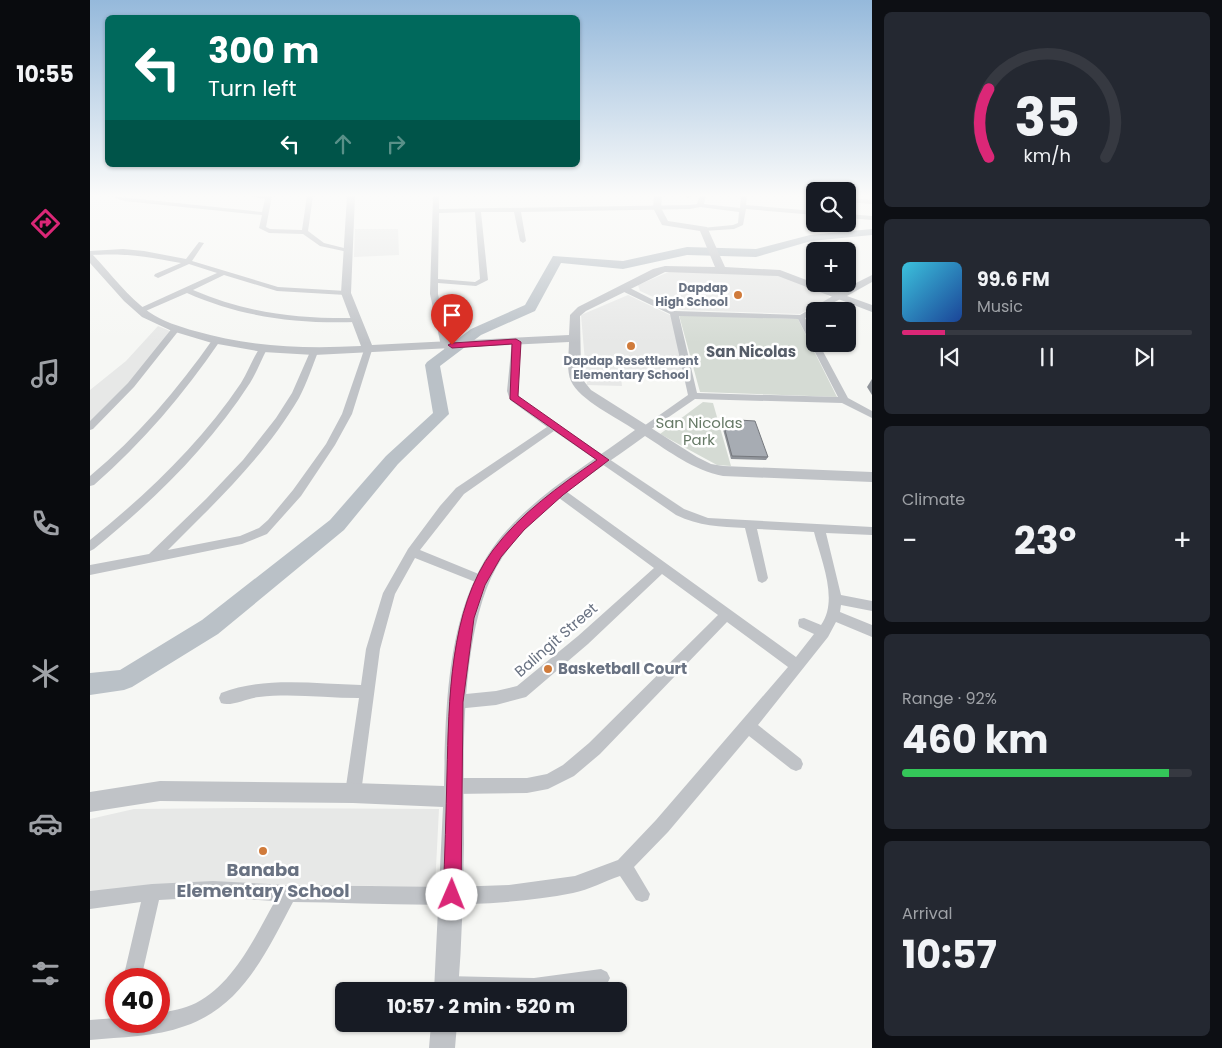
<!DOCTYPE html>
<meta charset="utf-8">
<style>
body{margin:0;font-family:Poppins,sans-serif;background:#242831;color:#f1f3f6;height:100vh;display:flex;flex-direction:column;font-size:19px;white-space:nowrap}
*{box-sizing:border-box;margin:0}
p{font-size:16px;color:#9ea1a6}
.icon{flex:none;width:28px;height:28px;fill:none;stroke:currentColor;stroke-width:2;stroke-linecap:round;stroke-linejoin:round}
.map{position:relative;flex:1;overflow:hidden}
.sheet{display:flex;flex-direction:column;gap:12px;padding:12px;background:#0d0f14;width:350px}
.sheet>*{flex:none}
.banner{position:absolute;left:15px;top:15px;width:475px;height:152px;border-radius:8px;box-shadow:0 1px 4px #0004;background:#00695c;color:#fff;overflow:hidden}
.controls{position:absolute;left:716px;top:182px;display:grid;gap:10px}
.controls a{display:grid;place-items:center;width:50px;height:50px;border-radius:8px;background:#171b24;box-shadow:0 1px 4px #0004;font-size:25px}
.speed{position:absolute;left:15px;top:968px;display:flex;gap:10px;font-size:25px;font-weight:700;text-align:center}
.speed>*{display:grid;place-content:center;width:65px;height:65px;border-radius:50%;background:#171b24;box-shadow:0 1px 4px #0004;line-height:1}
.speed .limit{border:8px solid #d22;background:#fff;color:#111}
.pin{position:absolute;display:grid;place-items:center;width:42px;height:42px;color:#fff;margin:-51px -21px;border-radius:50% 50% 50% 0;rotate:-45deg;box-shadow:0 0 5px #0007}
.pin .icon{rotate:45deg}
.me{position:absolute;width:55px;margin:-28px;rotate:1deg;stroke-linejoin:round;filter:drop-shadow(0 0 4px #0008)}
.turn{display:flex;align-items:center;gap:18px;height:105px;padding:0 20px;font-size:22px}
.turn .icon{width:65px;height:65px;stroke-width:2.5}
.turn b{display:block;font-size:35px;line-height:42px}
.lanes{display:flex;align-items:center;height:48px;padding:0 20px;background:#0003;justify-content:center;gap:25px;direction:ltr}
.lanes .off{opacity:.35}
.big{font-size:38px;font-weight:700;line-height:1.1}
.sheet .widget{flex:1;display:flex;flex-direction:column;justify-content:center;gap:8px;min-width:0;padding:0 18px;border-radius:8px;background:#242831}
.sheet .dial{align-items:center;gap:0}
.dial svg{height:130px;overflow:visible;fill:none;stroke:#363941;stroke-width:7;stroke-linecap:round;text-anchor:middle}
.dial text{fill:#f1f3f6;stroke:none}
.song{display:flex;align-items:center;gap:15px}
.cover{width:60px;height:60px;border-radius:8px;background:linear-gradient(135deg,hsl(190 70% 55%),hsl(220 70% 35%))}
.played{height:5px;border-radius:2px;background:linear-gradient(90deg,#db2777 15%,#363941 15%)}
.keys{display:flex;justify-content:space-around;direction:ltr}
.heat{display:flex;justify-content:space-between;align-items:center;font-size:28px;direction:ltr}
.charge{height:8px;border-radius:4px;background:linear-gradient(90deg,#34c759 92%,#363941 0)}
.trip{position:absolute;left:245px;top:982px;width:292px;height:50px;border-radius:8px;background:#171b24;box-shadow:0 1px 4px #0004;font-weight:700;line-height:50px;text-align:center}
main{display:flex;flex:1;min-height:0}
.tab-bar{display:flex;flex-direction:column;width:90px;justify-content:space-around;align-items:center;background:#090b0e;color:#9ea1a6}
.tab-bar .icon{width:35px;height:35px}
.tab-bar .active{color:#db2777}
.tab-bar b{font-size:22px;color:#f1f3f6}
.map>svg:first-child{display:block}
.built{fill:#e7e8e7}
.green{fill:#d5dbd4}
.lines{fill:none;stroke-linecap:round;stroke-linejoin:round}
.river{fill:#bac1c7;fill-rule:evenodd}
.minor{fill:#c0c3c7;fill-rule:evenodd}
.tertiary{fill:#c0c3c7;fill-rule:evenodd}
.wall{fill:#90949a}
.building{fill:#a7acb3;stroke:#75787d}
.route{fill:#db2777;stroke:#8e194d}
.poi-dot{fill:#d07b3b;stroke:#fff;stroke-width:2}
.labels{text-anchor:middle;stroke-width:5;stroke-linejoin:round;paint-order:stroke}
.far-poi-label{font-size:12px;font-weight:bold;fill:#697282;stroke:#fff;text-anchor:end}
.far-quarter-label{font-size:15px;font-weight:bold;fill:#565d68;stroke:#fff}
.park-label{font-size:15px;fill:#677a67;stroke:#fff}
.street-label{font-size:15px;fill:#697282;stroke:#fff}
.poi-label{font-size:15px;font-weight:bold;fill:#697282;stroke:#fff;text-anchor:start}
.near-poi-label{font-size:18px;font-weight:bold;fill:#697282;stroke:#fff}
</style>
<main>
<nav class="tab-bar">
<b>10:55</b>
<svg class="icon active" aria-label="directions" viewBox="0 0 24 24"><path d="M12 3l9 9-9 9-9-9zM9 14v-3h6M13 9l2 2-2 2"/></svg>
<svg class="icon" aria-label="music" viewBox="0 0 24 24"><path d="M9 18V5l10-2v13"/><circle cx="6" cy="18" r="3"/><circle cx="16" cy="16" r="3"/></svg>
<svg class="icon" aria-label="phone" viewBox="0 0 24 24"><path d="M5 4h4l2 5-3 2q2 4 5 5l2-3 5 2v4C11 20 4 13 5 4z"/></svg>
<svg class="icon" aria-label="climate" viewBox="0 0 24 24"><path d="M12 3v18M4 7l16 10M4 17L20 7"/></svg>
<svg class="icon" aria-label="car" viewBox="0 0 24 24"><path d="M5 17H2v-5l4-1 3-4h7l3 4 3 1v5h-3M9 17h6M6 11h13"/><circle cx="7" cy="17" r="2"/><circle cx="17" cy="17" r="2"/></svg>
<svg class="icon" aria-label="filters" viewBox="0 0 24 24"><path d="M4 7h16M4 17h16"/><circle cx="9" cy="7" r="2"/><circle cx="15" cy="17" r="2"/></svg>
</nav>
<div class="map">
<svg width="782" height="1048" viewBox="0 0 782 1048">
<rect width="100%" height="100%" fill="#f6f7f4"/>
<path class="built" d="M265,229H308L309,255L264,257Z
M581,271L688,274L735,292L740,298L710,314L592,310L550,291L548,285Z
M538,295L582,316L594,378L531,377L532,386L497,385L491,315Z
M68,326L80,331L27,399L0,426V390L36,361Z
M148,808L349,809L345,887L114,883L0,894V819L44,809Z"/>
<path class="green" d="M589,315L708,319L747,397L610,392Z
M613,402L623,403L641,466L627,465L570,434Z"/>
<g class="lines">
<path class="river" d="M782,229V235L721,241L666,257L597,255L533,269L471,263L445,311L391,335L350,366L359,414L308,464L254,530L128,634L42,687L34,690L0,695V673L30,670L112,620L240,520L296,456L343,413L335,365L337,362L381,329L435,305L463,256L533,261L597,247L666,249L720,235Z"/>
<path class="minor" d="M20,196L172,212L175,199L159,196H182L176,227L180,229L212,230L217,196H223L218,231L234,243L262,250L258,252L230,246L213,234L179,233L169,228L172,215L34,201Z
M343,196H349V209L600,205L607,204L610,196H616L614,204L650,208L651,196H657L656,205L725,211V215L656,209L653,225L644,229L614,231L611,229L612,228L643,225L648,223L649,212L610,207L600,209L431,212L436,241L433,243L430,241L424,212H391L398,280L386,286L348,283V294L359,346L355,349L351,346L340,294ZM385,212L390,279L385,282L348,279L349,213Z
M595,196H602L598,198Z
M712,196H725V199Z
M758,198L782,200V204L758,202Z
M758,214L782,216V220L758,218Z
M109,242L114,243L102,261L188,287L256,291L260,293L256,295L187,291L134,275L103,290C156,313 209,319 266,318L270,320L266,322C206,324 151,317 97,293L51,313L47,311L48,309L127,273L99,264L68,278L64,276L65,274L91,263C56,256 35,253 0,255V251L33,249L54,251L96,259Z
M530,286H536L585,311L710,315L748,293H754V297L715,318L725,336V344H729L758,398L782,411V418L752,403L605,399L557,432H551L549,430L551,428L598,395L580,314L530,290ZM589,316L708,319L748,397L607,393Z
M83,327L90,329L44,387L3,429L0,430V421L38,383Z
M126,338L130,341C93,395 53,442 4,485L0,486V476C48,436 87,390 123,339Z
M426,338L430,341L427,391L429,399L594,509L618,518L782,527V535L736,533L751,595L782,601V611L751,605L750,612L782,625V637L746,622L738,637L668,725L711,759L713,764L711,769L706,771L701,769L659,736L578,832L544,867L560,894L558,900L552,902L546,900L530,876C515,881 499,890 483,893C392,911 295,903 203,902C177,951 152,1007 95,1026C65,1037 31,1037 0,1040V1020L26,1018V1021H69V1013C81,1011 94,1009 106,1003C144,983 165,937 185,901L123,897L69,900L51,979H33L51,902L0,909V891L62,884L123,881L198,885L362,887L419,885L485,876L528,860L566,820L698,667L637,622L510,754L484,776L458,789L437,793L363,794L358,791L355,786L358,781L363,778H437L457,774L473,765L499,743L628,615L572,574L498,644L436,697L406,705L366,709L361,707L359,702L361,697L366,695L406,691L427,686L488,636L564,568L465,495L464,492L465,489H473L706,657L724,634L709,627L708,623L709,619L714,618L731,625C749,600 731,560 724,532L667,529L678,578L676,581L672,583L668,581L655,528C630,527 609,526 586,515L464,431L374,494L330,550L396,577L398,580L396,583L392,585L388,583L325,558L305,594L290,649L271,793L268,798L263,801L258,798L255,793L269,698C236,698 202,693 169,697C157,698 141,707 131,703L129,698L131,693C175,676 225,684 271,685L276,649L293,593L318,549L350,506L366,488L457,427L420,400L417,391L422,341Z
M173,346L177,349C171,360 167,372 160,383C118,448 63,501 4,549L0,551V540C57,494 110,444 151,383C158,372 162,360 169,349Z
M278,347L282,350L262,414L245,445L211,496L177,534L152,544L0,575V565L59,554L116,499L153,460L186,418L202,393L220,352L221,350H227L228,352C222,367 217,383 209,398C175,456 125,503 78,550L150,536L169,528L178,520L203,490L236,444L252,414L274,350Z
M511,969L517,972L520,978L517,984L511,987L481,991H349L347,985L349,978L356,976L444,978Z"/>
<path class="tertiary" d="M257,196H265L261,293L282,345L479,335L480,315L488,307L563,269L575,266L625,267L610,231L572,225L563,208L564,196H572L571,208L578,221L617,227L635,267L690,270L748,292L782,275V282L757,296L782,305V312L688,276L575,272L496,311L490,316L491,373L493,380L501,390L607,457L621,464L633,466L782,472V482L633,476C603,470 580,452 555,436C505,473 447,506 412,558C367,626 374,764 374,844C373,893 372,942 368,991H344L353,807L263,803L70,801L0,812V792L70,781L263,783L354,786C356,701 356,597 417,530C453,490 502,462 545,430C528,418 489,400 481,381C476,370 479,353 479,342L224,355L173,352L122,343L82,331L52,317L34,301L0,263V254L3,255C21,274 38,297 59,312C72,321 90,327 105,331C160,347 214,349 271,346L251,293Z
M341,1024H367L365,1048H339Z"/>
</g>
<path class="wall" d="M782,379V395L777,387Z
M632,419L678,457L676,460L641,459L631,422Z"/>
<path class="building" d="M632,419L665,421L678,457L642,456Z"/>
<linearGradient id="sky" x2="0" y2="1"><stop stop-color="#95b9db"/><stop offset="0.57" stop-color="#fbfbfa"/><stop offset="1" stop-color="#fbfbfa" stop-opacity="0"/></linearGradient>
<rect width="782" height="343" fill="url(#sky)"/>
<path class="route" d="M426,339L431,342L428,396L519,460L473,495L434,530L411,557L395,585L384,618L373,702L371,895L368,901L362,904L356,901L353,895C355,855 356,814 357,773C359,702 359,609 403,550C431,513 469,486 507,460L420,399L422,344L362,348L358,345L362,343Z"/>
<g class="poi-dot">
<circle cx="648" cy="295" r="5"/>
<circle cx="541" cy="346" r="5"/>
<circle cx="458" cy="669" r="5"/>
<circle cx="173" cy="851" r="5"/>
</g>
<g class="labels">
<g class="far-poi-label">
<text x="638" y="292">Dapdap<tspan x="638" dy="14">High School</tspan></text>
<text x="541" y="365" text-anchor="middle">Dapdap Resettlement<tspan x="541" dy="14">Elementary School</tspan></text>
</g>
<g class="far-quarter-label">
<text x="661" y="357">San Nicolas</text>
</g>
<g class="park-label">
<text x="609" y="428">San Nicolas<tspan x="609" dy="17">Park</tspan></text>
</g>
<g class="street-label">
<text transform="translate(466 640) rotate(-41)" y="5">Balingit Street</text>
</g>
<g class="poi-label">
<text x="468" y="674">Basketball Court</text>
</g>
<g class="near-poi-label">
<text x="173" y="876">Banaba<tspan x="173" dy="21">Elementary School</tspan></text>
</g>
</g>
</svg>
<div class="controls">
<a><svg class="icon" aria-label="search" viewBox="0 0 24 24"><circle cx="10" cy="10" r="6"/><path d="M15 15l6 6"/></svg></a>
<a>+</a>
<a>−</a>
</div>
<div class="speed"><div class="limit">40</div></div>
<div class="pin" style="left:362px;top:345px;background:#d93025"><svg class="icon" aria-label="arrive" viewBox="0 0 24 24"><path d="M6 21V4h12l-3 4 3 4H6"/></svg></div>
<svg class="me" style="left:362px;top:895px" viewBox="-20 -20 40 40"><circle r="19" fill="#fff"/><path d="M0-13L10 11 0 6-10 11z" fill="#db2777"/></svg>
<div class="trip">10:57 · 2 min · 520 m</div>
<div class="banner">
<div class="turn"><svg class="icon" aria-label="left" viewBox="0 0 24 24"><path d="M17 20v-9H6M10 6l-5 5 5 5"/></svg><div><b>300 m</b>Turn left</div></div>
<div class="lanes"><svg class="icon" aria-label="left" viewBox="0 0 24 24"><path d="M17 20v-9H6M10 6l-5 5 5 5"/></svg><svg class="icon off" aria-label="ahead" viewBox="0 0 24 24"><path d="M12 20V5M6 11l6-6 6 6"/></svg><svg class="icon off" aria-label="right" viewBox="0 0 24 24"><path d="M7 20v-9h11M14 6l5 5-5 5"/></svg></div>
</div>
</div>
<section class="sheet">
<div class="widget dial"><svg viewBox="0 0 100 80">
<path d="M14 69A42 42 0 1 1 86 69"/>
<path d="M14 69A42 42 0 0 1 14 27" stroke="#db2777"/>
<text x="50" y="56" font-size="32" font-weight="700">35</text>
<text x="50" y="72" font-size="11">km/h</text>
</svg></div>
<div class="widget">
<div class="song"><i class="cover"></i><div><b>99.6 FM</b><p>Music</p></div></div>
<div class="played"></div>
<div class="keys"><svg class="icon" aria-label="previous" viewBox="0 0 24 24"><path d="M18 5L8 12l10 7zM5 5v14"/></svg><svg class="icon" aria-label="pause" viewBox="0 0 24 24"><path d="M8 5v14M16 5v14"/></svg><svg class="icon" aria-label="next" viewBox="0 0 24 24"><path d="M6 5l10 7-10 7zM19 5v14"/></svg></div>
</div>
<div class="widget"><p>Climate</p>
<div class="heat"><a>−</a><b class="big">23°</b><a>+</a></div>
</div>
<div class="widget"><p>Range · 92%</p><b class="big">460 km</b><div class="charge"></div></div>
<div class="widget"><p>Arrival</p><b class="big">10:57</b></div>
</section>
</main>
